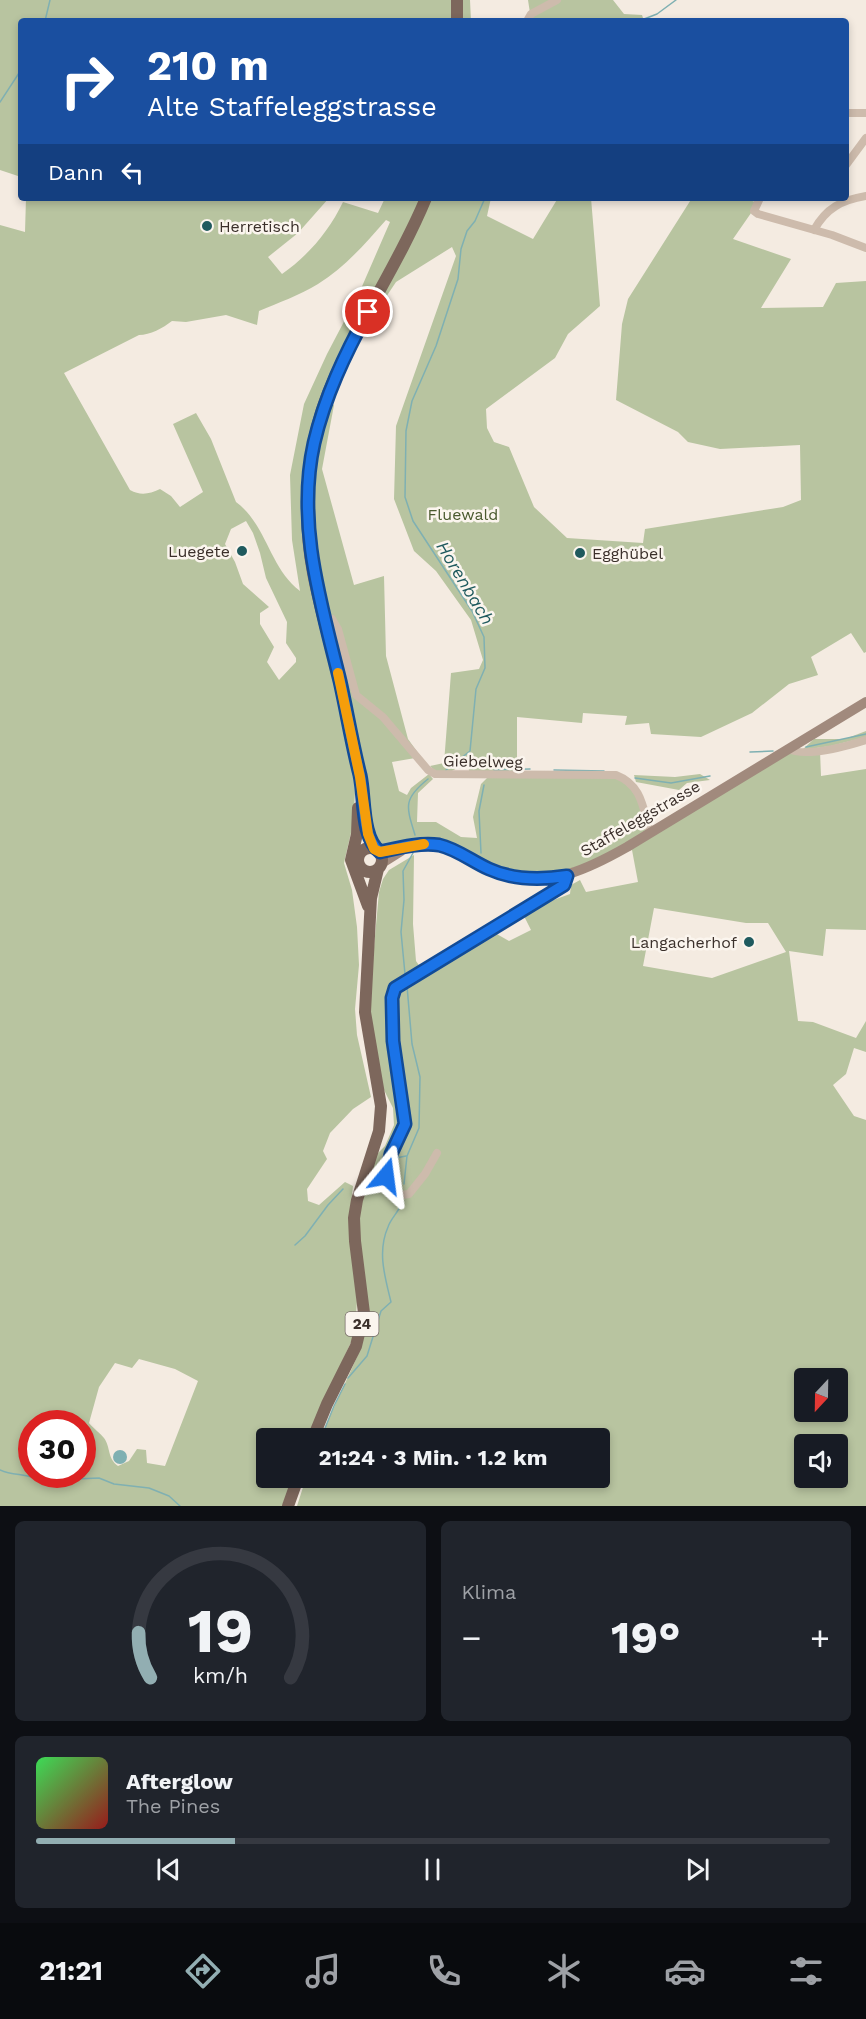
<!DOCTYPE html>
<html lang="de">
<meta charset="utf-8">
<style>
body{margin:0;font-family:"Work Sans",sans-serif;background:#20242c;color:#f1f3f6;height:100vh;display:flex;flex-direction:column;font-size:22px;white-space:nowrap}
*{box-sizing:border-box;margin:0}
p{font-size:20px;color:#9ea1a6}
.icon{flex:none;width:33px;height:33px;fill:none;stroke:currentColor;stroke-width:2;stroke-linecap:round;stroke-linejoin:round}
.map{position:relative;height:1506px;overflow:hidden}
.panel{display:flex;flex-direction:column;gap:15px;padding:15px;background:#0d0f14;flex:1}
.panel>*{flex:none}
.banner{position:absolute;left:18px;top:18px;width:831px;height:183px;border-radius:6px;box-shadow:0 3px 9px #0003;background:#1a4fa0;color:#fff;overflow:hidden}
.needle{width:39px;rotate:202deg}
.tools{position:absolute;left:794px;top:1368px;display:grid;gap:12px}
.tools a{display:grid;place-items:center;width:54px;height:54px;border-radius:6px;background:#171b24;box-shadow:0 3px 9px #0003;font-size:30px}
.speed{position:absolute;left:18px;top:1410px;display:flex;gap:12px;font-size:30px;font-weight:700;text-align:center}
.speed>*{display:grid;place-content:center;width:78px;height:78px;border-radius:50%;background:#171b24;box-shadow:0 3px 9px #0003;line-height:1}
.speed .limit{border:9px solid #d22;background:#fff;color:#111}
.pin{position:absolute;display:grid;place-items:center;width:51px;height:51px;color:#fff;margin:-26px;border:3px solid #fff;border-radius:50%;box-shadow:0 2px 6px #0007}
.me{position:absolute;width:66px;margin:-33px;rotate:16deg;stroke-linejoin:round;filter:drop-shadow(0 0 4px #0008)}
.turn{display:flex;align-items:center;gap:21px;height:126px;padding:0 30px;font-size:27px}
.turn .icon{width:78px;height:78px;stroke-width:2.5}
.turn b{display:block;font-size:42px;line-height:51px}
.then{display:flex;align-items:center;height:57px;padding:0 30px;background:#0003;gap:12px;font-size:22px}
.big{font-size:45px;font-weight:700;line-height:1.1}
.panel .card{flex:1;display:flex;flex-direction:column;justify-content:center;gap:9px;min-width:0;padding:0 21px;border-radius:9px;background:#20242c}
.panel .dial{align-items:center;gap:0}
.dial svg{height:156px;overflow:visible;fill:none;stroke:#363941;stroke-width:7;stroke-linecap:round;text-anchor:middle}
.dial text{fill:#f1f3f6;stroke:none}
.song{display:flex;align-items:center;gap:18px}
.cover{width:72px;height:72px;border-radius:9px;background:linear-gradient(135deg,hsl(130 70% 55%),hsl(0 70% 35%))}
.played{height:6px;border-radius:3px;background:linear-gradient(90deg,#92aeb2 25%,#363941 25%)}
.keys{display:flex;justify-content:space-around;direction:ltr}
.heat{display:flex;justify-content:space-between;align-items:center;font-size:33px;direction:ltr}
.panel .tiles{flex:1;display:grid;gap:15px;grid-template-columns:1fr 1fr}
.card:last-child{grid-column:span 2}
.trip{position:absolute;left:256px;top:1428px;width:354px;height:60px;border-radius:6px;background:#171b24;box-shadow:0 3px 9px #0003;font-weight:700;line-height:60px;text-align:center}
.tab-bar{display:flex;height:96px;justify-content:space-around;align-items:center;background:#090b0e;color:#9ea1a6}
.tab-bar .icon{width:42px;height:42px}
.tab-bar .current{color:#92aeb2}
.tab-bar b{font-size:27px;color:#f1f3f6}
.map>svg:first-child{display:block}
.green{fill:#b8c4a0;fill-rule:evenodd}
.water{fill:#7fb0b2}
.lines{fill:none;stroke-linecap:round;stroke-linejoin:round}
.stream{stroke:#7fb0b2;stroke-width:1.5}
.street{stroke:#cdbbac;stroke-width:8}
.secondary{stroke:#a18a7d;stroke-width:10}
.primary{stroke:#7d675c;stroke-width:12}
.route-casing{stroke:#114b97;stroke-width:15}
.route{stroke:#1a73e8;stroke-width:10}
.slow{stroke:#f59e0b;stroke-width:10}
.poi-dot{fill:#1f5a5e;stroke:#fbf5ee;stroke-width:2}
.labels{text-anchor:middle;stroke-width:5;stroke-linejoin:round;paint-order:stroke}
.shield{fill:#fbf5ee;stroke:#756b66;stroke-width:1.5}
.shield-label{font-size:15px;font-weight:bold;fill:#3b302b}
.poi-label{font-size:16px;fill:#3b302b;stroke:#fbf5ee;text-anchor:start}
.park-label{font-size:16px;fill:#4a5a2e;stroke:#fbf5ee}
.street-label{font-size:16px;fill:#3b302b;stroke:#fbf5ee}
.water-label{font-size:18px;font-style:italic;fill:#1f5a5e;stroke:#fbf5ee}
</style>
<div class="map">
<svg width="866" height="1506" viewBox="0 0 866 1506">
<rect width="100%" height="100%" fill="#f4ebe1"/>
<path class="green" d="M0,0H470L471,21H21V177L0,170Z
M528,0H613L624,14L642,15L644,21H526L530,13Z
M26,198H329L298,233L268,257L282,274C309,255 329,231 343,202L378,213L385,198H491L487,216L533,239L558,198H591L600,306L568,334L555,358L486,409L487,428L494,442L509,447L534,507L567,538L643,543L645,529L783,507L801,500L800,445L720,449L688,442L678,432L616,400L622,324L628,299L692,198H744L758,203L733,239L791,259L761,308L823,307L836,283L866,281V652L864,653L851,633L811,657L818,675L789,684L752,713L701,737L651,734L649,723L625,725L627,716L583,713L582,723L517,717V774L616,775L637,789L650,832L783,756L795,752L820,751L821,776L866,769V930L826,929L823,956L789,951L798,1021L813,1022L856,1038L866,1021V1052L854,1048L846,1074L833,1085L854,1116L866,1120V1506H297L306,1478H600V1438H320L357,1357L364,1337L360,1252V1206L374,1157L385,1146L394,1125L393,1108L382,1086L370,1018L371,980L379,892L383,879L389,870L414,855L413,924L416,961L425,974L495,933L509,941L531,930L524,916L537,906L570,894L571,885L580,880L586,892L638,882L632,850L556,873L524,872L485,863L458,849L388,848L373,844L353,763L355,793L353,824L344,863L352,890L357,927L359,965L355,1009L357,1035L371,1097L353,1109L330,1133L323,1151L327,1159L307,1189L308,1201L319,1205L345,1182L353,1186L349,1223L357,1301L355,1329L352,1340L307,1438H267V1478H293L282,1506H0V225L25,232ZM386,220L390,222L360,291L327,354L304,404L290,475L292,540L300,591C269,567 267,525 236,502L211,439L196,413L173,424L203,492L180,507L171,496L160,489C149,494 141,496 130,490L64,373L139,335C150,335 163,328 172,321L186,322L226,315L257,325L259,311C278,303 300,295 318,284C345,267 365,244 386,220ZM452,247L456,256L396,426L394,499L414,551L436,571L471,620L483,660L479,669L451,673L444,763L430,766L441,777L468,762L469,771L487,778L481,784L473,817L477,838L461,837L436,822H417L418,793L433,779L429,774L411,788L407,795L399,791L392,762L421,757L408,739L386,656L384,576L354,585L322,469L334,405L330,402L370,321L396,282ZM246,521L253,533L260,553L266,578L287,622L286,643L296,658V662L279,680L267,662L274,647L260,624V613L269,607L243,584L235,562L225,544L231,529ZM654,908L746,923H768L786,952L712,978L643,966ZM139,1359L175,1369L198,1381L165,1466L147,1463L146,1450L137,1449L129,1461L118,1466C107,1458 111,1448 104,1438C101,1434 94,1429 89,1423L99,1387L115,1363L132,1368ZM804,1378H837V1412H804ZM32,1424H82V1474H32ZM804,1444H837V1478H804Z
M866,731V737L831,746L802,750L814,739H845Z
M700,774L710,780L687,783L679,790L636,782L634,775L675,777Z"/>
<path class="water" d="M113 1457a7 7 0 1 1 14 0a7 7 0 1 1-14 0Z"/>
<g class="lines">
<path class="stream" d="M45,21L50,0
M639,21L657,14L676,0
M0,102L21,70
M806,747L866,734
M750,752L773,751
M446,770L470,751L476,689L485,668L484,637L472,611L413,521L405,497L406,431L412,401L436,346L458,279L461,249L467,231L475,221L485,198
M494,770L530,769
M554,770L604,771
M635,778L671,783L710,776
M415,835C406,806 403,799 428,779
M481,853L479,811L484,785
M405,974L401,932L404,900L403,871L413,853
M396,1158L406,1156
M404,1184L407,1156L419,1128L420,1077L412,1044L407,986
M295,1245L305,1236L328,1205L343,1189
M348,1378L367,1356L381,1311L391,1302C385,1277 377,1252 388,1227C391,1218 399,1212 402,1202
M321,1438L334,1406L345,1384
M0,1470C15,1477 27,1472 44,1482L57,1474
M66,1474L75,1479L99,1478L114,1484L149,1488L169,1496L180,1506"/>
<path class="street" d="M527,21L531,14L557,0
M846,113H866
M846,165L866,138
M760,198L754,211L758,214L832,235L866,248
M814,230C826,208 842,200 866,196
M332,619L338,629L356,695L383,717L428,770L435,774L616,775C642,785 643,808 650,832
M788,749C807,758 847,746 866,740
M437,1153L425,1174L409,1194C403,1195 397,1196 392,1191C371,1174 405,1138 405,1119C404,1089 378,1004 400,983L564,885L567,876"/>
<path class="secondary" d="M379,852C399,848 423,840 443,846C465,852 483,868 505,875C550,888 590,868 627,847L866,702
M382,863L401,851"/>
<path class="primary" d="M457,21V0
M358,808L357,834L351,860L368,906
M358 860a12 12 0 1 1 24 0a12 12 0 1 1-24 0Z
M374,849C363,828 365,800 360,777C355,751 349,724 343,697C334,656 321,615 313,573C302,515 306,448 328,393C355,326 398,266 426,198
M313,1438L327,1404L356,1346L364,1313L355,1241L354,1218L357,1200L379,1131L381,1106L365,1012L371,898L378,869
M288,1506L298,1478"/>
</g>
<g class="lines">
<defs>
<path id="route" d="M368,312C345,354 325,396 314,443C296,524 321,603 340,681C347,712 352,744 360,775C365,797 361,838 380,852C398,848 420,842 439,845C457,849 473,862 489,869C513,880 541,880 567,876L564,885L395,988L392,998L393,1041L405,1124L391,1154L386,1176"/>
</defs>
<use href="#route" class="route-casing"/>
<use href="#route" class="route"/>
<path class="slow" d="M338,673L360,777L368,834L374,849L380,852L424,844"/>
</g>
<g class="poi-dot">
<circle cx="207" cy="226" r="6"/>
<circle cx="242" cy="551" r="6"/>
<circle cx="580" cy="553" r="6"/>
<circle cx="749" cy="942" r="6"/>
</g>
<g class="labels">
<rect class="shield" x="345.5" y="1312" width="33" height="24" rx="4.5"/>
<g class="shield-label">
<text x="362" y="1329">24</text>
</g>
<g class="poi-label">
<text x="219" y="232">Herretisch</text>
<text x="230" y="557" text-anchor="end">Luegete</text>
<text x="592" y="559">Egghübel</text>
<text x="737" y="948" text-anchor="end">Langacherhof</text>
</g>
<g class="park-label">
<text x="463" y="520">Fluewald</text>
</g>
<g class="street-label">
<text transform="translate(483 761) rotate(1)" y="6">Giebelweg</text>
<text transform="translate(640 818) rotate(-30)" y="6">Staffeleggstrasse</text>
</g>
<g class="water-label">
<text transform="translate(465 583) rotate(59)" y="6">Horenbach</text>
</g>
</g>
</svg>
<div class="tools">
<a><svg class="needle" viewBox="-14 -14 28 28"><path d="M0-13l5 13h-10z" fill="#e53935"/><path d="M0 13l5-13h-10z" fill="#9ea1a6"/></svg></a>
<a><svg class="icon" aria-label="sound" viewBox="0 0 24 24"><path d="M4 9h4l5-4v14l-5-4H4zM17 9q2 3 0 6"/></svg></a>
</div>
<div class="speed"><div class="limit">30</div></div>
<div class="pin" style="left:368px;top:312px;background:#d93025"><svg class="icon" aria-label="arrive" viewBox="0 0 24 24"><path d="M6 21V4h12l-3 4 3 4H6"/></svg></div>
<svg class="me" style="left:386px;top:1176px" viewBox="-20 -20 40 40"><path d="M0-17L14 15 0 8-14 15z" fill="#1a73e8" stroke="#fff" stroke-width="4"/></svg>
<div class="trip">21:24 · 3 Min. · 1.2 km</div>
<div class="banner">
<div class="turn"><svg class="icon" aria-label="right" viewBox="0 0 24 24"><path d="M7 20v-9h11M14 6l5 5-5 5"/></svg><div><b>210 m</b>Alte Staffeleggstrasse</div></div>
<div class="then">Dann<svg class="icon" aria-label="left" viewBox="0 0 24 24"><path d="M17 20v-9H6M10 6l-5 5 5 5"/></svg></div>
</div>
</div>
<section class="panel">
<div class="tiles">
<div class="card dial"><svg viewBox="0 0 100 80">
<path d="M14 69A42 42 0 1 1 86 69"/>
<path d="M14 69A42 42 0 0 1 8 46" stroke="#92aeb2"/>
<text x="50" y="56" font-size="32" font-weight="700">19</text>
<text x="50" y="72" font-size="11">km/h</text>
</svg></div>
<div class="card"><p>Klima</p>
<div class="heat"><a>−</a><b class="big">19°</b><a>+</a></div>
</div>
<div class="card">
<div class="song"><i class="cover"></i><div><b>Afterglow</b><p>The Pines</p></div></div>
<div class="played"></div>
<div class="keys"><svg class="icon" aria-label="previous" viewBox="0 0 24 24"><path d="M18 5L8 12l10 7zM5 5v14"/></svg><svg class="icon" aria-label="pause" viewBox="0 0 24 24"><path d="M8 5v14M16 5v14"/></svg><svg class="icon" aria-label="next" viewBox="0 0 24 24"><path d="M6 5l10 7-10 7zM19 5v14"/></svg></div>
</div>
</div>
</section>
<nav class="tab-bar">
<b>21:21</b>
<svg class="icon current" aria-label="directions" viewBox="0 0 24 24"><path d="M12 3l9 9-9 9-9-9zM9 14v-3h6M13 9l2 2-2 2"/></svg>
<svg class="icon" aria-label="music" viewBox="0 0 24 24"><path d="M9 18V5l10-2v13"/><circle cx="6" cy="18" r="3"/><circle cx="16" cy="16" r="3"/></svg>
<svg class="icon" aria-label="phone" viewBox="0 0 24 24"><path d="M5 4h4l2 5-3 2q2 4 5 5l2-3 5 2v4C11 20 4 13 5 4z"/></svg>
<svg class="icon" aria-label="climate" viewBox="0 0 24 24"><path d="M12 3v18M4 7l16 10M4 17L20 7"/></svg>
<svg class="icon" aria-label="car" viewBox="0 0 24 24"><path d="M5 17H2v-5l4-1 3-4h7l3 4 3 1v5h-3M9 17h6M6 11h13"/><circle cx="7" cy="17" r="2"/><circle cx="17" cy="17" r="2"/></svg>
<svg class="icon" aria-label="filters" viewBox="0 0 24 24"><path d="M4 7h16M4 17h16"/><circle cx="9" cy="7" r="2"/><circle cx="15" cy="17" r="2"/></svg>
</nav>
